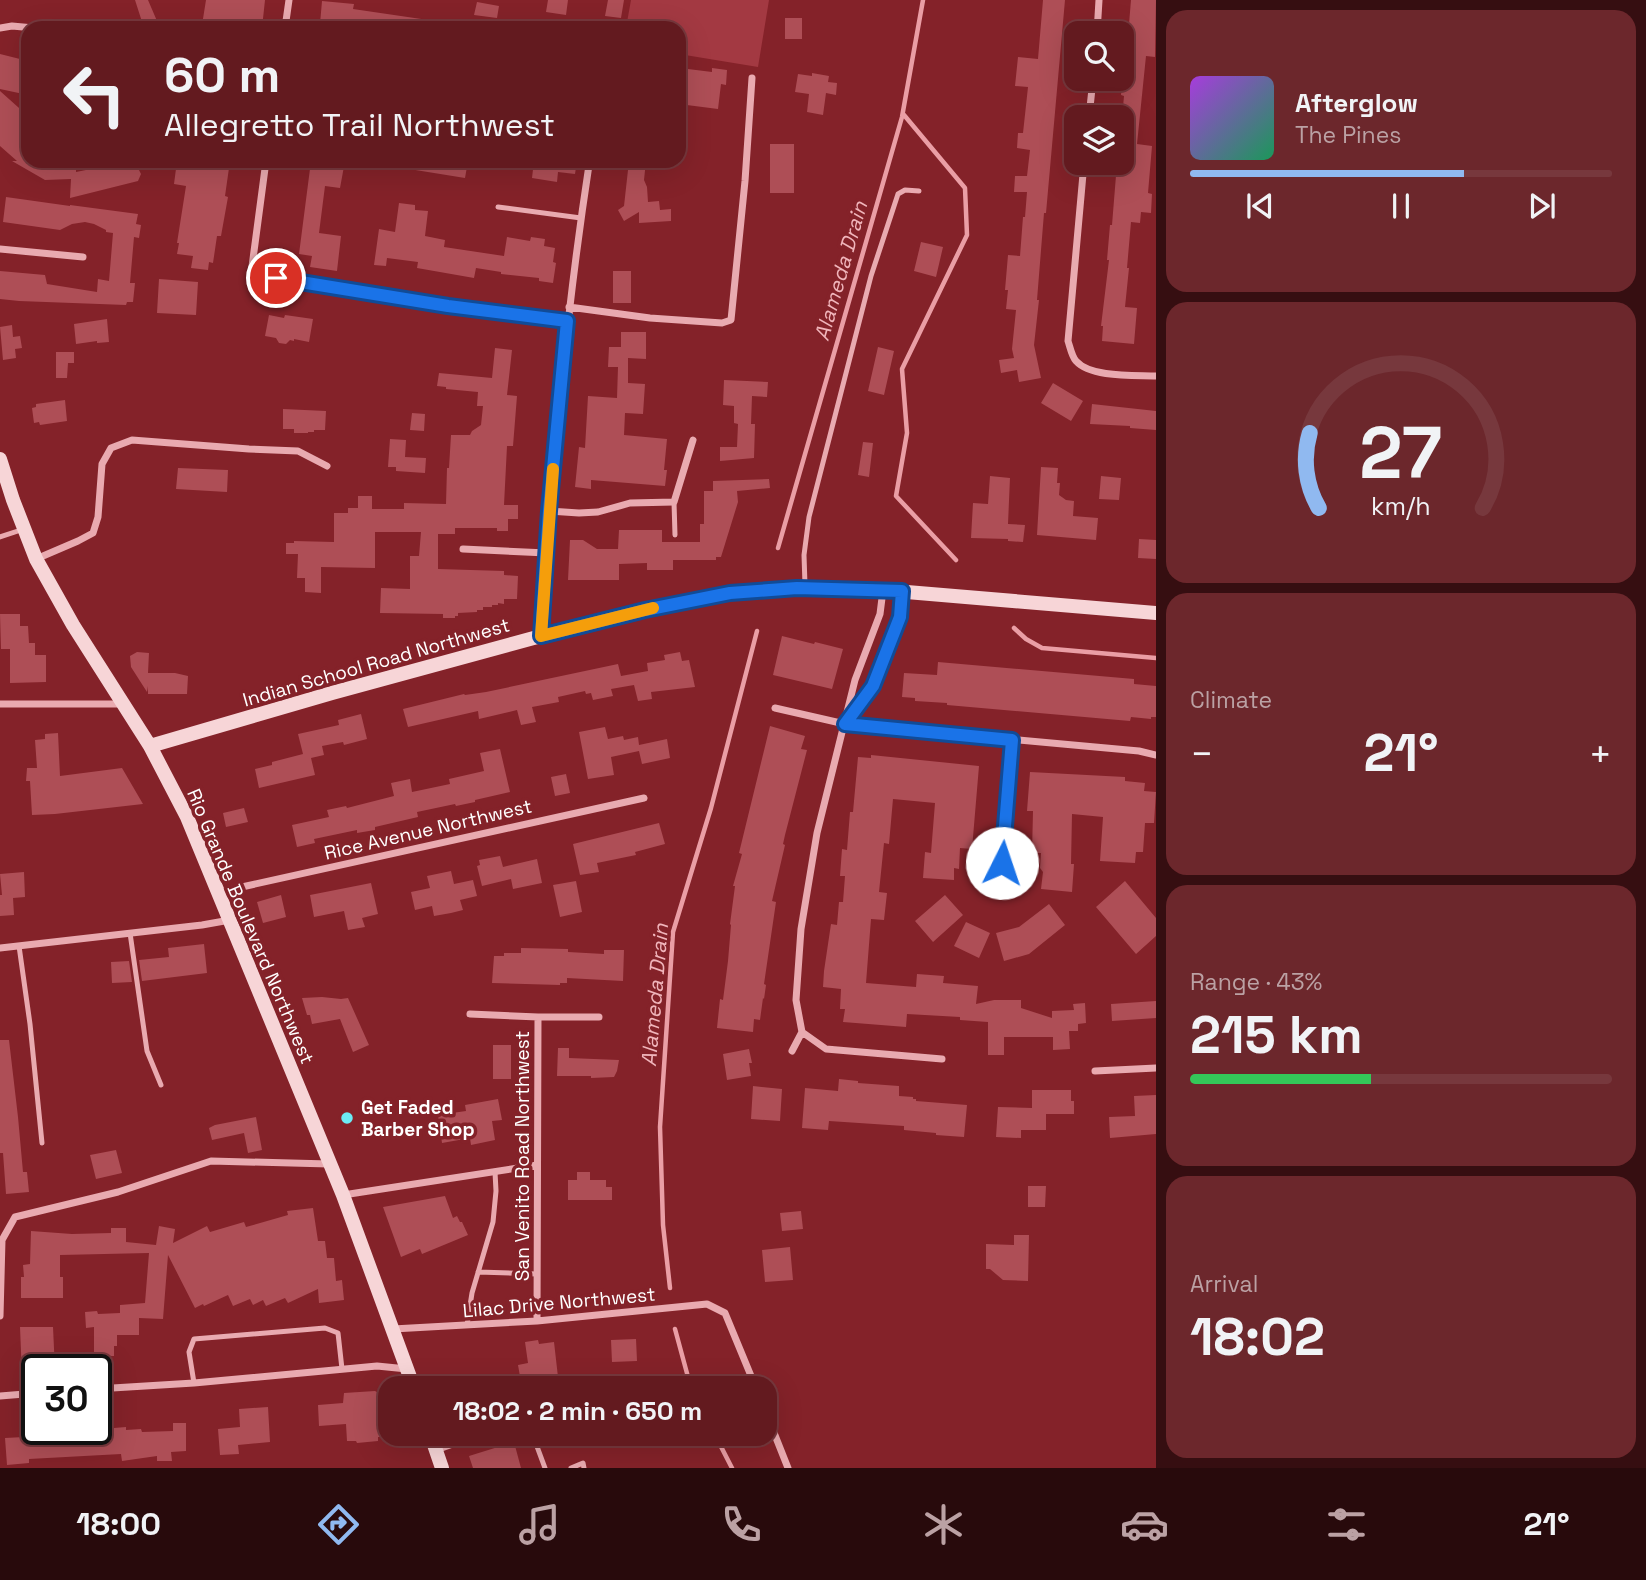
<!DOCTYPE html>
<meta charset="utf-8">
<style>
body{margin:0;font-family:"Space Grotesk",sans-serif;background:#6c272c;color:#f1f3f6;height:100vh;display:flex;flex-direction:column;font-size:26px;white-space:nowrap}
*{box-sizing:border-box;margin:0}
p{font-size:23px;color:#bba1a4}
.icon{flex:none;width:38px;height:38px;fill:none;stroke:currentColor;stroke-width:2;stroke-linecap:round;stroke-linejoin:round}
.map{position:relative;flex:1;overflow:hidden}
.panel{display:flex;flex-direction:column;gap:10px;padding:10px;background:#360e11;width:490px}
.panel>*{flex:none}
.hud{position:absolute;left:21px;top:21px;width:665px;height:147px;border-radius:21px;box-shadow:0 7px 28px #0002,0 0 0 2px #77383d;background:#631a1f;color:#f1f3f6;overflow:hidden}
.controls{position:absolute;left:1064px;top:21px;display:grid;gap:14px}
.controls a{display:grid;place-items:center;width:70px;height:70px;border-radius:14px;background:#631a1f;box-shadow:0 7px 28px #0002,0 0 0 2px #77383d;font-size:35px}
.speed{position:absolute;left:21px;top:1354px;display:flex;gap:14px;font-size:35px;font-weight:700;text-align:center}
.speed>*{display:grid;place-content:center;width:91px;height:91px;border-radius:50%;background:#631a1f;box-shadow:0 7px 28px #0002,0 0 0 2px #77383d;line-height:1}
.speed .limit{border:4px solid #111;border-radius:10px;background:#fff;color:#111}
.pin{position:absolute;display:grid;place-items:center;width:60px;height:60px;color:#fff;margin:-30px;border:4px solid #fff;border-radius:50%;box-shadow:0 2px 7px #0007}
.me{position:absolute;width:77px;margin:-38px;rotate:4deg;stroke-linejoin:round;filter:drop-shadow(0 0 5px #0008)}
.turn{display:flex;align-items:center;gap:24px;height:147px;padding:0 28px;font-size:32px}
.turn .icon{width:91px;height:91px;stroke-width:2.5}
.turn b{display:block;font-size:49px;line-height:60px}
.big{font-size:52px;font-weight:600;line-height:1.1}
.panel .tile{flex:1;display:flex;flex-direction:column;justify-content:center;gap:10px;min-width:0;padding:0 24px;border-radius:21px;background:#6c272c}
.panel .dial{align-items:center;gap:0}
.dial svg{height:182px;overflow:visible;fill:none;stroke:#77383d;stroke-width:7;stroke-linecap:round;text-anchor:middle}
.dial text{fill:#f1f3f6;stroke:none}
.song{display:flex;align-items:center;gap:21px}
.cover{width:84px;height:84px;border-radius:10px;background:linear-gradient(135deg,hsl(280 70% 55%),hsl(150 70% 35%))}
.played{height:7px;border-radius:4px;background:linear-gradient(90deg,#90b9f0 65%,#77383d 65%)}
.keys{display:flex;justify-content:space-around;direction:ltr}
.heat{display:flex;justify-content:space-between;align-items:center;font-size:38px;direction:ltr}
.charge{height:10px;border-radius:5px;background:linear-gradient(90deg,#34c759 43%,#77383d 0)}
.trip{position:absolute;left:378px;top:1376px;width:399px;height:70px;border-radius:21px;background:#631a1f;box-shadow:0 7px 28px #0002,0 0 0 2px #77383d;font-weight:600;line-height:70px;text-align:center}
.dock{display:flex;height:112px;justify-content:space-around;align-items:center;background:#280a0c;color:#bba1a4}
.dock .icon{width:49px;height:49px}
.dock .selected{color:#90b9f0}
.dock b{font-size:32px;color:#f1f3f6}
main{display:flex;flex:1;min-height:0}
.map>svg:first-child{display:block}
.green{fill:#a33942}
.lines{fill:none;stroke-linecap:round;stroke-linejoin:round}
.stream{stroke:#ea9ea5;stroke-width:4.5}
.building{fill:#ae4e56}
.service{stroke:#e9aab0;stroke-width:5}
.minor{stroke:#e9aab0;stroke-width:7}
.secondary{stroke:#f7d5d7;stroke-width:14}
.route-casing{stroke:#114b97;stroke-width:18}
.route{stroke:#1a73e8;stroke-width:12}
.slow{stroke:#f59e0b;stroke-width:12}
.poi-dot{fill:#6cebf5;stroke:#842229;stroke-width:2.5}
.labels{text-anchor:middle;stroke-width:7;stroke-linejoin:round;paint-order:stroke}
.street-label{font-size:19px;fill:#fff;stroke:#842229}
.poi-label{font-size:19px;font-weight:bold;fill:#fff;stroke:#842229;text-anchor:start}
.water-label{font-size:21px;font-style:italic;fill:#f0b5bb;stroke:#842229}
</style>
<main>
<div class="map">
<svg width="1156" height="1468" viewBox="0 0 1156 1468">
<rect width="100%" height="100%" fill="#842229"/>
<path class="green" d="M631,0H769L758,67L679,54V28H626Z"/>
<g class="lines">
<path class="stream" d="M904,115L965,188L967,235L902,369L907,433L896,496L956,560
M778,548L902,117L923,0
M1014,628L1026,639L1042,648L1156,658
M670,1288L663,1225L660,1127L673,932L711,808L757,631
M675,1329L688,1377L692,1388
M714,1433L732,1468"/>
</g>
<path class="building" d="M135,0H148L160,28H144Z
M206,0H265L262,28H222L202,25Z
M548,0H568L566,15L546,12Z
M608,0H624L621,18L605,16Z
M1043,0H1065L1046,213H1044L1037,300H1039L1034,345L1041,378L1019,382L1017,370L1001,373L999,360L1014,358L1012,349L1016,310L1006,309L1008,290H1005L1008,255L1020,256L1023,217H1025L1027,192H1014L1015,176H1027L1030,150L1017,148L1018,133H1023L1028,87L1015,86L1018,57L1038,59Z
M1131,0H1156L1155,57L1146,56L1137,144L1152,146L1148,193L1152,194L1151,213L1141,212L1140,223L1131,222L1127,268H1129L1125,307L1137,308L1134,344L1102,341L1103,326H1101L1109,260H1107L1110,225H1112L1117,163H1122V118L1124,96L1121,95L1124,59L1126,60Z
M322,1L354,4L353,9L435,21L434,28H338L339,26L320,24Z
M477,2L499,6L497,18L474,15Z
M785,18H802V39H785Z
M0,54L28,61V95L0,89Z
M712,68L727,70L726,85L721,84L718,109L679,104L680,89H685L686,74L687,73L688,69L712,72Z
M812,73L829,76L828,82L837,83L836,95L826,93L823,115L807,112L809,94L795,92L798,74L812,76Z
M0,91L28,116V161H76V172L111,165L108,161H112L137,166L141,174L138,181L70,198L71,179L45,180L12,161H17L0,146Z
M770,144H794V193H770Z
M177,161L229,168L225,196L228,197L221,236H217L213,263L209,262L208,270L191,268L193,256L177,254L179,243H177L186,186L174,184Z
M311,161H345L340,188L325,186L319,233L341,236L337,271L310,267L312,256L299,254Z
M404,161H468L465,178L403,168Z
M534,161H577L575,174L558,172L557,182L532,178Z
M629,161H646L644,180L647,187L648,202L659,201L660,210L671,209V221L639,223V212L624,221L618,210L624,206Z
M6,197L70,206V205L138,214L136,224L141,225L139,238L134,237L130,283H135L133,302H127L126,305L19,301L0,299V271L45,275L47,284L97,292L98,279L109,281L113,233L106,232V230L94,224L85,222L72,224L60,230L3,222Z
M399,203L415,205V210L428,211L425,236L445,240L444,247L504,256L507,237L530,241L531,237L545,239L544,246L555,248L553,262L556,263L553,283L539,281V278L501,274V272L476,268L474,278L417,268L418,262L387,258L386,266L374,265L379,229L395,232Z
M921,242L943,247L936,277L914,271Z
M613,271H631V303H613Z
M159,279L198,282L196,315L157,313Z
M269,315L284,318L285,315L313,319L309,342L294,339V341L290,340L286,344L279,343L276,338L265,336Z
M107,319L109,342L97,343V341L76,344L74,324Z
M12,325L13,337L20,336L22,348L15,349L16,358L3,360L0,327Z
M621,332H646V359L628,358V383L645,384L643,414L625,413L624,435L667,439L664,470H667L665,486L591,480V489L575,487L579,447L585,448L588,396L617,398L618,367H608L609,347H621Z
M878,347L894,351L884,395L868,391Z
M495,348L512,350L507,395L517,396L513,446H507L504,505H518V519H508V531H497V528H455V534H438V569L504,571V575L518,576L517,599H504V604L498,603V605H492V607H483V610H477V612L458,613V616H455V618H443V614L380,613L381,588L410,589V556H419L421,532H375V568L321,567V593L305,592V578H297L298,554H286V543H294V541L334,542V513H348V508H358V496H372V509H404V503L446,504L447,468H449L451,435H470L472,431L481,425L483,406H477L478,392L446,389V387L437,386L439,373L492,378Z
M56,352H74V363H68L67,378H56Z
M724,380L768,382L767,397L752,396L751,424H755L754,458L720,461V447H737L738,424L734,423V406L723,405Z
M1053,383L1083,401L1071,421L1041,403Z
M65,400L67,421L40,425L39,422L34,423L32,408L36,407V404Z
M1092,404L1156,411V430L1130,428V426L1090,424Z
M283,409L326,411L325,430H314V432H308V433H294V429H283Z
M412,413L425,414L424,431L410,430Z
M390,439L406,440L405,457L426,458L425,473L396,471V467H388Z
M863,442L873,443L869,477L858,475Z
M1041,467L1058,468L1057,483H1060L1059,495L1066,500L1074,501L1073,516L1098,518L1096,540L1037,535Z
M178,468L228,470L227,492L176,489Z
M990,476L1010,478L1008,524L1025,525L1023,542L1008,541V539L971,538L973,503L988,504Z
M1101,476L1121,478L1119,500L1099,499Z
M769,479L770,488L737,491L738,502L721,557H716V560H673V570H647V563L619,564V580H568L570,540H583L597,549H618L619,530H662V542H700V524H704V491H713V481Z
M1139,539L1156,540V559L1138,558Z
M0,614H20V626H28L29,643H35V655H46V682L10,683V649H1Z
M782,636L814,644L815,642L843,649L832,689L773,675Z
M137,652L149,653L148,673H175L188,676L187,694H148V686L147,692L131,667L130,656Z
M680,652L682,661L689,660L695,687L651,692L652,699L638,701L634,685L611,689L613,696L593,700L591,693L586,694L585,691L558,697L559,702L532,707L536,722L521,725L517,710L479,719L478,711L408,727L403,709L464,694L465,695L486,692L618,664L621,676L648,671L647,663L665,660L664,655Z
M938,662L1134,679V684L1156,686V717H1151V719L1131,717L1130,721L947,705V703L915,701V698L902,697L904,673L937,675Z
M361,714L367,739L344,745L343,742L322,746L324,755L311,758L315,775L259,788L255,769L272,765V762L303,754L298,734L339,725L338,720Z
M770,726L805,736L801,749L807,750L785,835L783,844L785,845L772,901L776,902L764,984L766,985L764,999L763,998L760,1020L754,1019L753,1032L717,1028L720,999L723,1000L728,961L731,925L730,924L735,886H733L742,854L739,853Z
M605,727L608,739L623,736L624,740L638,737L639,745L667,739L670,758L642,764L639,751L611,757L614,775L588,779L579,732Z
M58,733L60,776L122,768L143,804L55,814L32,815L30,781H26L27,768H37L35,740L45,739V734Z
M500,749L510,792L475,800V802L456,806L455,804L417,812L418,817L375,827V830L357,833V830L314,839L315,843L297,847L292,825L329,817L327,810L346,806L347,808L394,796L391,783L410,779L412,792L450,784L449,779L484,771L480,753Z
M871,755L979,766L972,849L960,848L959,869L954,868V880L923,878L925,852L931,853L935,803L893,799L889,844L884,843L879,892L887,893L884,920L871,919L866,983L916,987L917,974L944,976L943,983L978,986L976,1004L994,1000H1021V1008L1052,1018V1011L1074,1010L1073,1004L1085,1003L1086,1023L1078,1024V1031H1069L1070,1049L1053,1050V1037H1004V1055H988V1022L960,1020V1017L907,1014L906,1027L843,1022L845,1009H840L841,989L823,987L824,971L831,924L837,925L839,902H843L845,876H840L842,849L847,850L850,812H853L858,757L871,758Z
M1030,772L1125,777V781L1145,783L1144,791L1156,792L1154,823H1145L1143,852H1136L1135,863L1100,861L1103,817L1072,814L1071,864H1074L1072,892L1041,889L1043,872L1040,868L1041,853H1032L1033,811H1027Z
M566,774L570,793L555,796L551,777Z
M244,808L248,822L226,827L223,813Z
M659,823L665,844L635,852L636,855L597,863L599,872L580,875L573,844Z
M500,856L503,867L537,859L542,883L513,889L511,879L482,886L477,866L480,865L479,860Z
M451,871L454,884L473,880L477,896L460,900L463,910L451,913L434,916L432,906L415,910L411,892L430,888L427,876Z
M24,872L25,897L13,898L14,915L0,916V895H2L0,874Z
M576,881L582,912L560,917L553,885Z
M1125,881L1156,918V936L1136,954L1096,907Z
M371,883L378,914L362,918L365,927L348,930L344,911L314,917L310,895Z
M281,895L286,917L263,923L257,902Z
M945,895L963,915L933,942L915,921Z
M1049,904L1065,925L1029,954L1004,961L996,933L1019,927Z
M966,922L990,933L979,958L954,946Z
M204,944L207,973L142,981L139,960L169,957L168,948Z
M521,948L568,949V952L604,954V950H624L623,981L567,978V983H560V985L492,983L494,956H504V953H521Z
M129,961L132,982L112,983L111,962Z
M322,997L341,999L348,998L369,1045L353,1052L340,1019L312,1024L310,1015H307L302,998Z
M1156,1001V1018L1112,1021L1111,1004Z
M0,1040H9L18,1117L23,1172H27L29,1192L6,1194L3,1153H0Z
M493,1045H511V1079H493Z
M558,1048H569V1058L619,1060L617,1071L614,1077L591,1078V1076H557Z
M749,1049L752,1063H749L751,1076L727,1080L723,1054Z
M839,1079L858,1081V1083L899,1086V1096L913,1097V1099H916V1101L967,1105L964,1137L936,1135V1133L904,1130V1126L829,1121L828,1130L802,1128L805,1088L838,1091Z
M753,1086L782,1089L780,1121L751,1119Z
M1032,1090H1071V1101H1074V1114H1046V1130H1021V1138L996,1137L998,1107L1032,1108Z
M1156,1095V1134L1110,1138L1109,1117L1135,1116L1134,1096Z
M498,1099L502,1120L492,1121L495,1140L471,1145L470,1138L442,1143L438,1115L466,1111L465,1105Z
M256,1117L262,1150L248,1153L244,1133L212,1140L209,1128L215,1125Z
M116,1150L122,1173L96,1179L90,1155Z
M577,1172H590V1180H606V1187H612V1200H568V1180H577Z
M1028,1186H1046L1045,1207H1028Z
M445,1196L453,1218L457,1216L460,1222H462L468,1235L422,1254L420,1249L401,1257L383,1207Z
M313,1208L318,1241H325L327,1258H334L336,1281L342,1280L344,1300L319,1303L318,1289L288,1303L285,1298L266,1306L263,1300L253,1305L250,1299L233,1306L228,1295L204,1306L203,1304L195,1308L168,1255L163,1319L139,1318V1335H117V1346H114V1356H94V1327L86,1328L85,1312L97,1311L98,1314L120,1313V1305L145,1303L149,1253L60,1255V1277H63V1298H21V1277H24L23,1265L30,1264L31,1231L72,1234L111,1233V1228H126V1242L156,1245L159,1226L175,1229L173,1243L207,1226L210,1232L244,1222L246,1227L288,1215L287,1211Z
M801,1211L803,1229L782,1231L780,1213Z
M1014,1235H1029L1028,1281L1003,1280L990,1269H986V1244L1014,1245Z
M790,1247L793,1280L765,1282L762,1250Z
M20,1327H53L55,1370H37V1376H22Z
M636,1339L637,1361L612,1362L611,1340Z
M538,1340L539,1344L554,1342L558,1377L521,1382L518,1365L528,1363L525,1342Z
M375,1391L387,1398L388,1421L390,1422V1437H378V1441L357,1443L356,1441H347L346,1424L319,1426L318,1405L343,1403L344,1393Z
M268,1407L270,1442L238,1445L239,1454L220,1455L218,1429L240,1427L239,1409Z
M173,1423H186V1451L171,1452L172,1461H157V1456L122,1461L121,1454L29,1459V1463L7,1465L5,1438L43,1436L42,1434L126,1427V1430L141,1429L142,1432L173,1431Z
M514,1442L521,1468H473L469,1456Z"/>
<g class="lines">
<path class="service" d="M498,207L581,218
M674,502L675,535
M0,537L24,529
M805,585L804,555L809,517L871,276L898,194L905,190L919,191
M130,933L147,1051L161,1085
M19,946L30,1024L42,1143
M478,1272L537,1274
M467,1325L472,1293L493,1222L496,1191L495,1172
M194,1383L189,1352L194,1339L325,1328L338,1333L342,1369
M532,1433L545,1468
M439,1450L487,1433
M571,1468L583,1463L584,1468"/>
<path class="minor" d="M0,28L12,26L34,28
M285,28L289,0
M1097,33L1099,0
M1089,117L1093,79
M266,161L251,274L448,306L567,321
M1084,163L1068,341C1070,347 1072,357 1076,361C1091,378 1135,375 1156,376
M0,249L83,257
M569,307L650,318L722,323L731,320L745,181L752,78
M549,511L579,513L598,512L630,503L674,502L693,440
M463,549L547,553
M36,559L78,541L93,533L98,517L102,464L111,448L132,440L249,449L298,451L327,466
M541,635C551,478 565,321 589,165
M0,704H122
M775,708L845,724L1139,751L1156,755
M847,721L873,686L899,617L902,592
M1000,888L1012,740
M219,892L644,798
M0,948L202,925L230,920
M470,1014L538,1017H599
M802,1032L826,1049L942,1059
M792,1051L802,1032L796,1000L801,929L817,833L855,680L880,614L883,590
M1095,1071L1156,1068
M343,1195L537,1165
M0,1316L2,1240L15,1217L118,1192L211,1161L329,1164
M537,1321L538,1017
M393,1329L537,1321L707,1304L725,1313L756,1388
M96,1389L194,1383L377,1366L407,1369
M0,1396L37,1393
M765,1410L788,1468"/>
<path class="secondary" d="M0,459L13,500L36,559L73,625L150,746L187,817L343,1195L414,1388
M150,746L332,693L541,636L645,610L730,593L797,588L883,590L1156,613
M430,1433L442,1468"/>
</g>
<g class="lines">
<defs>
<path id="route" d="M276,278L448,306L567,321L549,511L541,636L645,610L730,593L797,588L902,591L900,617L873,686L845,724L1012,740L1002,863"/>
</defs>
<use href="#route" class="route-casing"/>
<use href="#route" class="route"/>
<path class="slow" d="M553,469L541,636L653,608"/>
</g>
<circle class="poi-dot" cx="347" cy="1118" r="7"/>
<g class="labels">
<g class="street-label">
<text transform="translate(376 662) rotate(-16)" y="7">Indian School Road Northwest</text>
<text transform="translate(428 829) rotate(-13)" y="7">Rice Avenue Northwest</text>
<text transform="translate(251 926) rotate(67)" y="7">Rio Grande Boulevard Northwest</text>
<text transform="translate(522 1156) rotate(-90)" y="7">San Venito Road Northwest</text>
<text transform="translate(559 1302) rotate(-5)" y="7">Lilac Drive Northwest</text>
</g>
<g class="poi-label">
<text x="361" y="1114">Get Faded<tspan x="361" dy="22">Barber Shop</tspan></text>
</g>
<g class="water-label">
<text transform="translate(841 271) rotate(-74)" y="7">Alameda Drain</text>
<text transform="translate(655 995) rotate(-85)" y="7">Alameda Drain</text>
</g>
</g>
</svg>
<div class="controls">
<a><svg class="icon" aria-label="search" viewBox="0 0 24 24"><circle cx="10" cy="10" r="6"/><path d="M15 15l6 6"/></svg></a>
<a><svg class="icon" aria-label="layers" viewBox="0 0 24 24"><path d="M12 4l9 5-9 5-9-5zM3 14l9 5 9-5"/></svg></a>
</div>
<div class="speed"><div class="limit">30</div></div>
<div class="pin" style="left:276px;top:278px;background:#d93025"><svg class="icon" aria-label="arrive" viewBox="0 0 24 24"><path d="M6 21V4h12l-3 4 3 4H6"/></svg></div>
<svg class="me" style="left:1002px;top:863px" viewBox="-20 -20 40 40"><circle r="19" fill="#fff"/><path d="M0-13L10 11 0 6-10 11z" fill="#1a73e8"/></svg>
<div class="trip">18:02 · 2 min · 650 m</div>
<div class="hud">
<div class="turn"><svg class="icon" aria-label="left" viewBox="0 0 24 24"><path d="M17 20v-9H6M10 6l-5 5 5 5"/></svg><div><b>60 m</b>Allegretto Trail Northwest</div></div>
</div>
</div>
<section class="panel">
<div class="tile">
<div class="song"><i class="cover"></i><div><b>Afterglow</b><p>The Pines</p></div></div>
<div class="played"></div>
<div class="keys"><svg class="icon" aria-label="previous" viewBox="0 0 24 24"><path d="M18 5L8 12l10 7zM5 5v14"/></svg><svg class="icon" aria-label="pause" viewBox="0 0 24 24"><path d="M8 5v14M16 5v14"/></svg><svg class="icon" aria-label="next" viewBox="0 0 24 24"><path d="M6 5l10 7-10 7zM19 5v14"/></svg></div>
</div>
<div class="tile dial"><svg viewBox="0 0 100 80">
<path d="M14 69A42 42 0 1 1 86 69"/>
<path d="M14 69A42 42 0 0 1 10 36" stroke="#90b9f0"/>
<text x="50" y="56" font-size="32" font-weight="700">27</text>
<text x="50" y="72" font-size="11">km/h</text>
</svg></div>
<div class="tile"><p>Climate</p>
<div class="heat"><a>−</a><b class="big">21°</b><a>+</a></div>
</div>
<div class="tile"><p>Range · 43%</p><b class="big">215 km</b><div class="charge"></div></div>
<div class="tile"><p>Arrival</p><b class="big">18:02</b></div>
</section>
</main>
<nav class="dock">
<b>18:00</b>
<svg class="icon selected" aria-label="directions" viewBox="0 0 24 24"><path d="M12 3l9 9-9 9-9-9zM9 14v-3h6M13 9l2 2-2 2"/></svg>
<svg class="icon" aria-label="music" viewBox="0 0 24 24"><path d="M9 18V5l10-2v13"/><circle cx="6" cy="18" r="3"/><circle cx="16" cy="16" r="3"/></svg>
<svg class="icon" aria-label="phone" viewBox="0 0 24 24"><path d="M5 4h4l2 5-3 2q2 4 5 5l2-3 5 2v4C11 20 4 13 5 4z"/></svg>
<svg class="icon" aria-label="climate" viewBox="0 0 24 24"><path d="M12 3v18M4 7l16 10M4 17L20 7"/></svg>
<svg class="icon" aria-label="car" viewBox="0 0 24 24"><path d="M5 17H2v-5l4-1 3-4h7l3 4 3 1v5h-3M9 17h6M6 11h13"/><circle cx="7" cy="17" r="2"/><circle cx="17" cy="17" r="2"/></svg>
<svg class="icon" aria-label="filters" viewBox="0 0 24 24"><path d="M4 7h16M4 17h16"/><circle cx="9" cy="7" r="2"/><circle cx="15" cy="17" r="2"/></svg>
<b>21°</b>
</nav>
